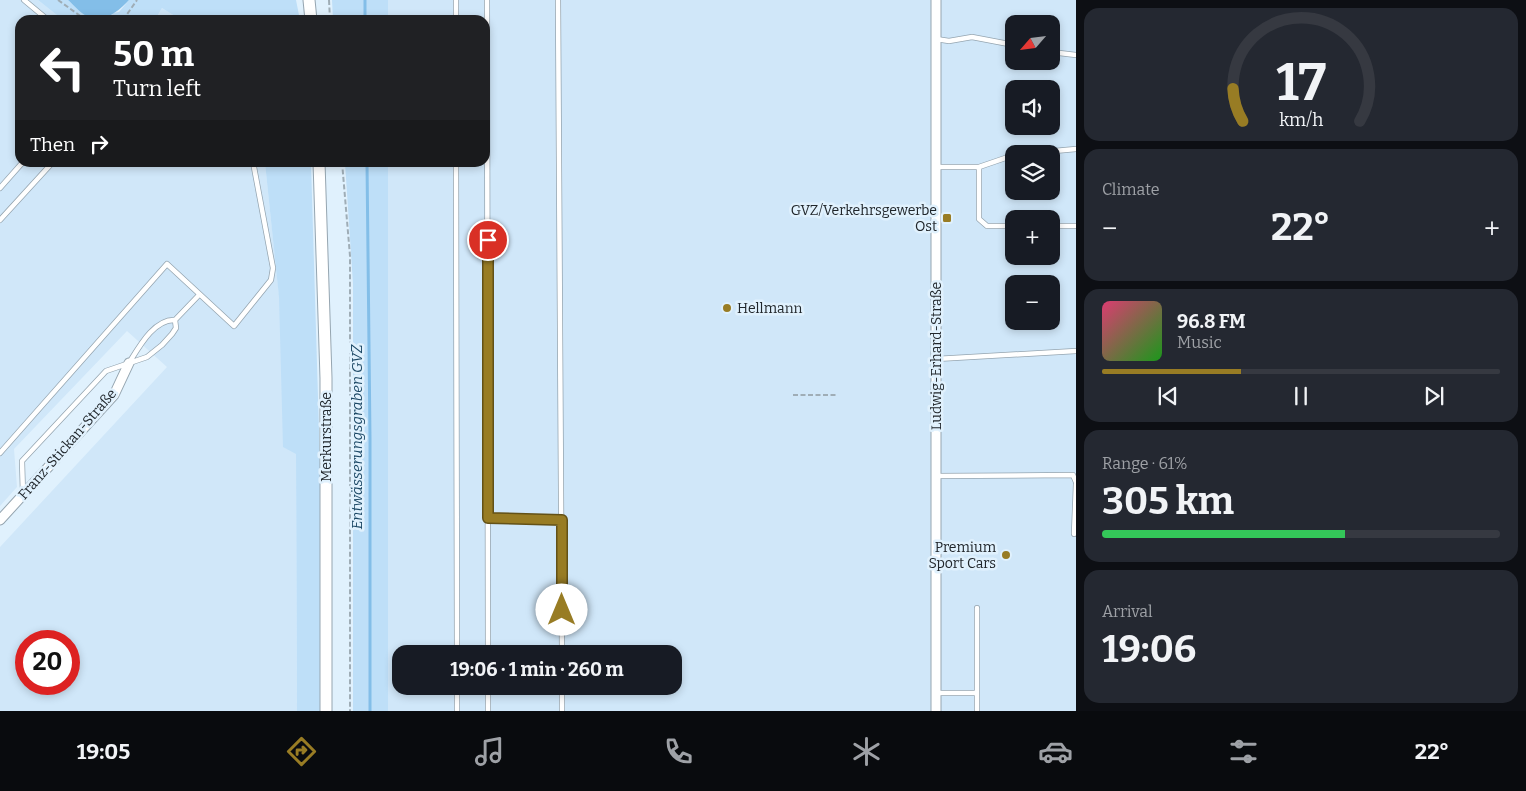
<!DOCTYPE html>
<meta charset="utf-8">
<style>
body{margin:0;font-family:Bitter,serif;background:#242831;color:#f1f3f6;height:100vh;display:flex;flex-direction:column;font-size:19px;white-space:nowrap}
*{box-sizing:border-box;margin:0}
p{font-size:16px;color:#9ea1a6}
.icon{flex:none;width:28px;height:28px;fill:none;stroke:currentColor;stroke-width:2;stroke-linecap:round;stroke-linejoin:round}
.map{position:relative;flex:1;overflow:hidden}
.side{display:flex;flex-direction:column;gap:8px;padding:8px;background:#0d0f14;width:450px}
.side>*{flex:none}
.guide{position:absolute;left:15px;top:15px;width:475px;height:152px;border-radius:15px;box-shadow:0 2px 8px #0003;background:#202124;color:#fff;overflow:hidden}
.needle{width:32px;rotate:242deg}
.fabs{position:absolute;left:1005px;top:15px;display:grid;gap:10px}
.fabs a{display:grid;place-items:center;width:55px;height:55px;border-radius:10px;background:#171b24;box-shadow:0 2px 8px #0003;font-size:25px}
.speed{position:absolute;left:15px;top:630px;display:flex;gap:10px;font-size:25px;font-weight:700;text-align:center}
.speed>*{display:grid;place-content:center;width:65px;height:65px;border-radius:50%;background:#171b24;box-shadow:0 2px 8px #0003;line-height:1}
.speed .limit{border:8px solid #d22;background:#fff;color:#111}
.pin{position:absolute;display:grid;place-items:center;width:42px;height:42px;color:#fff;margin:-21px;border:2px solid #fff;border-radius:50%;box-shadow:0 1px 5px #0007}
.me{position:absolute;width:55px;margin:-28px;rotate:0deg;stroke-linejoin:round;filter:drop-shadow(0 0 4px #0008)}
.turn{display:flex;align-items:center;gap:18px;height:105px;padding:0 15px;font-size:22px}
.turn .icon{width:65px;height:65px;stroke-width:2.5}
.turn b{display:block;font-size:35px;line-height:42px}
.then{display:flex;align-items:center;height:48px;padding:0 15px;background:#0003;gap:10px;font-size:19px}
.big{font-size:38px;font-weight:700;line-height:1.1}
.side .card{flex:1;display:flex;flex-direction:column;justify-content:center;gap:8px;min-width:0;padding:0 18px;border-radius:15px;background:#242831}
.side .dial{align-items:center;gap:0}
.dial svg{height:130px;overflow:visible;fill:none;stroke:#363941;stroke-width:7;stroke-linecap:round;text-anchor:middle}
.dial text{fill:#f1f3f6;stroke:none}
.song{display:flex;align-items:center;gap:15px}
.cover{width:60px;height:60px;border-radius:8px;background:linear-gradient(135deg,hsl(340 70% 55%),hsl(120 70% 35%))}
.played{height:5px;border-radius:2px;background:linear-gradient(90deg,#987c24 35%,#363941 35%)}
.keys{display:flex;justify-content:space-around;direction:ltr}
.heat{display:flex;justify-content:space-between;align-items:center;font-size:28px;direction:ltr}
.charge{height:8px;border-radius:4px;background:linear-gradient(90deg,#34c759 61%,#363941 0)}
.trip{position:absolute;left:392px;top:645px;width:290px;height:50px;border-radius:15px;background:#171b24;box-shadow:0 2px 8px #0003;font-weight:700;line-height:50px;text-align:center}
.menu{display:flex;height:80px;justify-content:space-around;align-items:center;background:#090b0e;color:#9ea1a6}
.menu .icon{width:35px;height:35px}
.menu .active{color:#987c24}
.menu b{font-size:22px;color:#f1f3f6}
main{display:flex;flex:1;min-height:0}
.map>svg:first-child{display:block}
.built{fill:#d0e7f9;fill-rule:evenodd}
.green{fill:#bedff8}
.water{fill:#83bee8}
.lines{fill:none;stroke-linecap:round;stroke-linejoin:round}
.stream{stroke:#83bee8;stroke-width:3}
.service-casing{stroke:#95a5b0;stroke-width:6}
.minor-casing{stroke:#95a5b0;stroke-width:11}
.tertiary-casing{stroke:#95a5b0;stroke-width:13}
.path{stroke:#9fadb6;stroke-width:2;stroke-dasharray:5 2.5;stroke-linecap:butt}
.service{stroke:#fff;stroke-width:4.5}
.minor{stroke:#fff;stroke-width:9}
.tertiary{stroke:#fff;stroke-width:11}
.route-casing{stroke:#635117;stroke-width:12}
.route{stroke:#987c24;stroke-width:9}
.poi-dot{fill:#987c24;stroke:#e0f1fd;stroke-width:2}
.labels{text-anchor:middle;stroke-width:5;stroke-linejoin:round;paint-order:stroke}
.poi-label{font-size:14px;fill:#20262b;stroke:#e0f1fd;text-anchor:end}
.street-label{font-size:14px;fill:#20262b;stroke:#e0f1fd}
.water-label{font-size:15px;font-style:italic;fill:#1c4865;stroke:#e0f1fd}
</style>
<main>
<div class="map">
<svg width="1076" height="711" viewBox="0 0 1076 711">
<rect width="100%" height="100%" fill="#e0f1fd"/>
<path class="built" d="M0,0H38L63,20H20V162L265,163L296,454L297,711H0V547L167,367L127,331L14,449L17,487L0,506ZM26,641H69V684H26Z
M388,0H1076V711H388V163L485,162V20H388ZM1014,24H1051V61H1014ZM1014,89H1051V126H1014ZM1014,154H1051V191H1014ZM1014,219H1051V256H1014ZM1014,284H1051V321H1014ZM401,654H674V686H401Z
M162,8L181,20H155Z"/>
<path class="green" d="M38,0H68L88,17L119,12L129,0H296L300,20H181L162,8L155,20H63Z
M332,0H388V20H333Z
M265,163H311L320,464V711H297L296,454L283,447L279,297Z
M345,163H388V711H353V284Z"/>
<path class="water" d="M68,0H129C119,11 103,24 87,16C80,13 74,5 68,0Z"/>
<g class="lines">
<path class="stream" d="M365,0V20
M367,162L370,438V711"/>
<defs>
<path id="service" d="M24,0L48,20
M456,0V20
M487,0L488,654
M558,0L562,654
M936,39L949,41L972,37L1014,45
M1051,52L1076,55
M1022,154L1076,149
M456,162L457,654
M936,167H979L1014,155
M979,167V219L987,226H1014
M0,188L23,162
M0,220L53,162
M1051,226H1076
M936,359L1076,351
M129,363C139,347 154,319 175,320
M0,453L167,264L234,326L271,280L273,268L253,162
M936,476L1073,475L1076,482
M23,494L22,461L106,371L147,357L162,345L172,334L176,328L175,320L199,295
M488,519L562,520
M1074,534L1076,484
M977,608V711
M457,686V711
M488,686V711
M562,686V711
M936,693H977"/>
<path id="minor" d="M936,0V711
M0,520L114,395L129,363"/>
<path id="tertiary" d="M309,0L311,20
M319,162L326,378V711"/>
</defs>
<use href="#service" class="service-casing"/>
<use href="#minor" class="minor-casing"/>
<use href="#tertiary" class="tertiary-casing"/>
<path class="path" d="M58,0L86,20
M329,0L330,20
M123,20L137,0
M342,162L350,256V711
M793,395H836"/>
<use href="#service" class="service"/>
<use href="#minor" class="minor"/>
<use href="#tertiary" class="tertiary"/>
</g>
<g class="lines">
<defs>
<path id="route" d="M488,240V518L562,520V610"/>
</defs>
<use href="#route" class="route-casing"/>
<use href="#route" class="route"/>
</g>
<g class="poi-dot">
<rect x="942" y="213" width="10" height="10" rx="2.5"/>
<circle cx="727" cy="308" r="5"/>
<circle cx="1006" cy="555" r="5"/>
</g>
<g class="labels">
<g class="poi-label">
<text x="937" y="215">GVZ/Verkehrsgewerbe<tspan x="937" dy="16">Ost</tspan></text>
<text x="737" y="313" text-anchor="start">Hellmann</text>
<text x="996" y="552">Premium<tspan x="996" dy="16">Sport Cars</tspan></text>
</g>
<g class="street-label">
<text transform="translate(936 356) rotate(-90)" y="5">Ludwig-Erhard-Straße</text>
<text transform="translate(326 437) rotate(-90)" y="5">Merkurstraße</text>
<text transform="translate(67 444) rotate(-49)" y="5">Franz-Stickan-Straße</text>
</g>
<g class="water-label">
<text transform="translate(357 437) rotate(-90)" y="5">Entwässerungsgraben GVZ</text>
</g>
</g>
</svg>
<div class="fabs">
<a><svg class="needle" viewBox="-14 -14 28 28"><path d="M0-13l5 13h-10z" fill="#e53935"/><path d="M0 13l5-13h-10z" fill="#9ea1a6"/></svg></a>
<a><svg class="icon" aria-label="sound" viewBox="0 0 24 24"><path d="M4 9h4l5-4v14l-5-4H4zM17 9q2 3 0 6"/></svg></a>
<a><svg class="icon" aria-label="layers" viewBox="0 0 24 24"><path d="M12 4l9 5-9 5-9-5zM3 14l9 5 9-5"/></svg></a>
<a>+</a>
<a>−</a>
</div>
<div class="speed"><div class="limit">20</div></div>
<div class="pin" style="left:488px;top:240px;background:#d93025"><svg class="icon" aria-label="arrive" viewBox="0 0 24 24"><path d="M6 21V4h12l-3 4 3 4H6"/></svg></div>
<svg class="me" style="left:562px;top:610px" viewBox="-20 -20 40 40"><circle r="19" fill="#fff"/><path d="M0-13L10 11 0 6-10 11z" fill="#987c24"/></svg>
<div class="trip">19:06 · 1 min · 260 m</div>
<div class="guide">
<div class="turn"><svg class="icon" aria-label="left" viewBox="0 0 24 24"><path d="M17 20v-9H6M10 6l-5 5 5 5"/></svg><div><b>50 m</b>Turn left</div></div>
<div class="then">Then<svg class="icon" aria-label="right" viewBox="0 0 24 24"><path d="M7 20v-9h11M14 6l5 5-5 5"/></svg></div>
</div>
</div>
<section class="side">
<div class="card dial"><svg viewBox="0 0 100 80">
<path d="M14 69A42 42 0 1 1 86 69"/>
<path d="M14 69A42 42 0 0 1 8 49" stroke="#987c24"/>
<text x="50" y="56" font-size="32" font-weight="700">17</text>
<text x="50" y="72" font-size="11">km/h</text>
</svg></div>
<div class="card"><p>Climate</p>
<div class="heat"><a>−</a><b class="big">22°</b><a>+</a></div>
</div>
<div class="card">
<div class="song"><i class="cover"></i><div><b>96.8 FM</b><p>Music</p></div></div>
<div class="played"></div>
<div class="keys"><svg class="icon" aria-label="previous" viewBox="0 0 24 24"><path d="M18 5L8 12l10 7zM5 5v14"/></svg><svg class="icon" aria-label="pause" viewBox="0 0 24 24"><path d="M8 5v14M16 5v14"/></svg><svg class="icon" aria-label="next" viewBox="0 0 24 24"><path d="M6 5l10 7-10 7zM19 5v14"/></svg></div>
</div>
<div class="card"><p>Range · 61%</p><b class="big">305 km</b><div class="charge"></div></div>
<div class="card"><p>Arrival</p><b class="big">19:06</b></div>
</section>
</main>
<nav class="menu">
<b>19:05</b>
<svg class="icon active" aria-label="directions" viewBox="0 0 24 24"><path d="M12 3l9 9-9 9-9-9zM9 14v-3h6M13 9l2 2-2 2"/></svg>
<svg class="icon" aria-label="music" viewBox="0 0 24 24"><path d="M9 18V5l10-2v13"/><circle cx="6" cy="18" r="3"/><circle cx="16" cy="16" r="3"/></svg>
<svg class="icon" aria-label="phone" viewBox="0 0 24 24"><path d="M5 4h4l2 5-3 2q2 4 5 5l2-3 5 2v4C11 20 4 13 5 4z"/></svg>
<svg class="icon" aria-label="climate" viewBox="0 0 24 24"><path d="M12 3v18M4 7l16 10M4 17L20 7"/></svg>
<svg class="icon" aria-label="car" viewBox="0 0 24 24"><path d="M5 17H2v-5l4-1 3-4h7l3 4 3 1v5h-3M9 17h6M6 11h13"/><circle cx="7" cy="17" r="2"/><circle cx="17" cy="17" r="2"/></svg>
<svg class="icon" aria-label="filters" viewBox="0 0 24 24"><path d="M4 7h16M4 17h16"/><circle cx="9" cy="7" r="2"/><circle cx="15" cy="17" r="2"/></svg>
<b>22°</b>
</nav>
